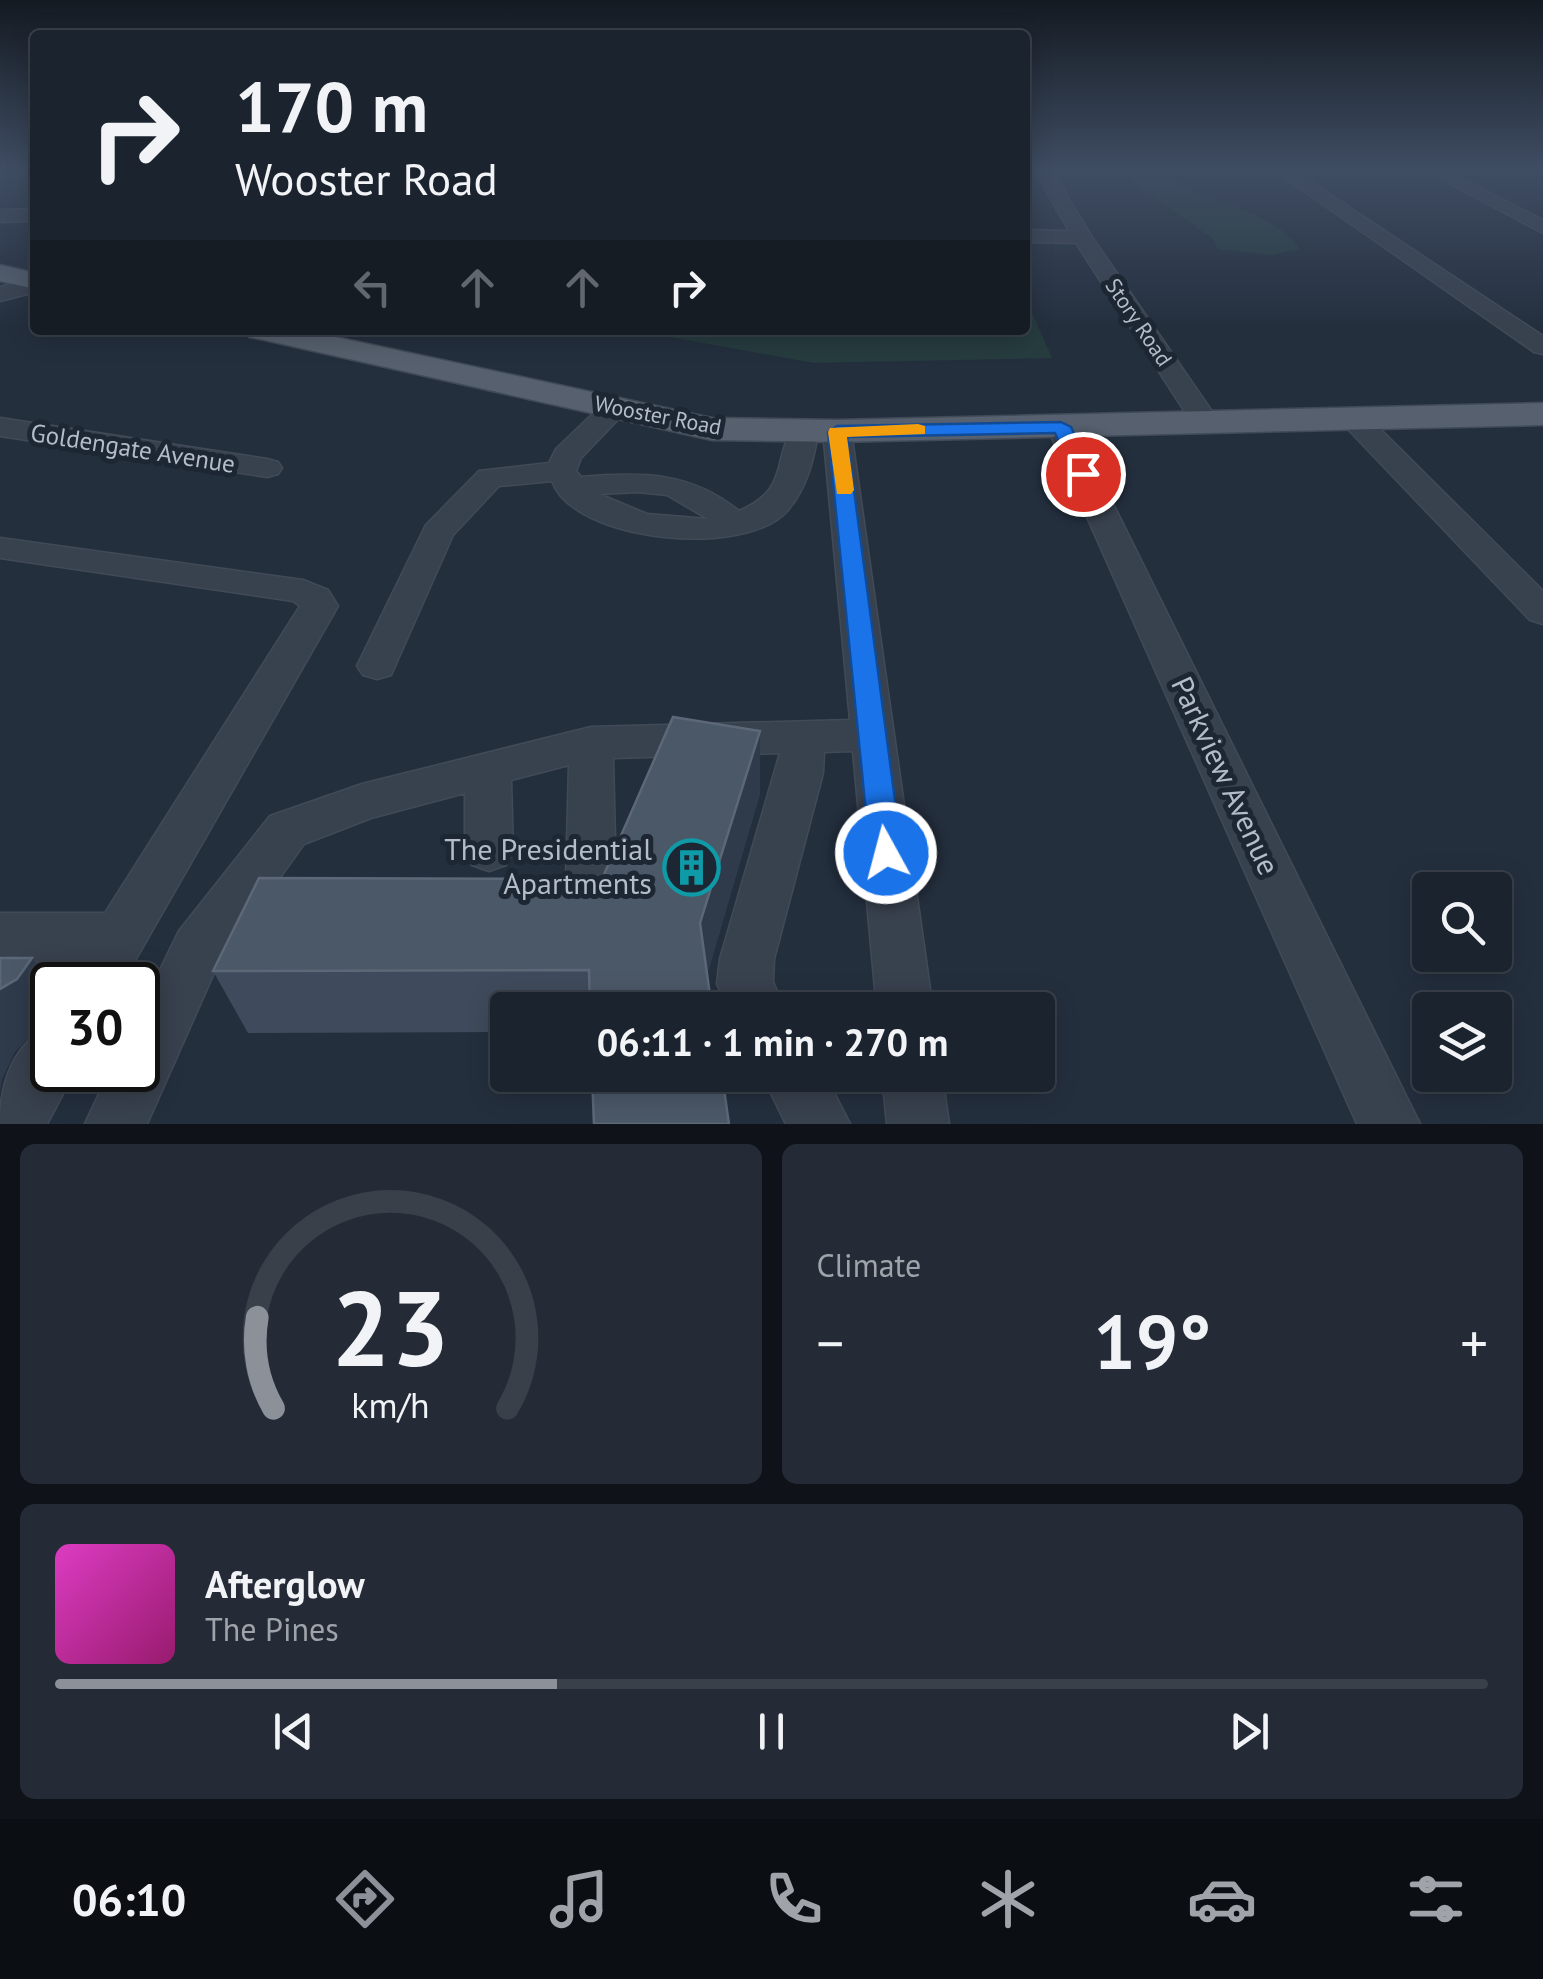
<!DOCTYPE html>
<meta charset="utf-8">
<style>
body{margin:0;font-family:"PT Sans",sans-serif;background:#242b36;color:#f1f3f6;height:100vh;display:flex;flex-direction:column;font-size:38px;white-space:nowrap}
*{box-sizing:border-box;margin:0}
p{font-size:32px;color:#a0a4aa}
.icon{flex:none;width:55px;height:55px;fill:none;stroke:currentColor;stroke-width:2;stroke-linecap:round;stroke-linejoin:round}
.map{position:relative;height:1124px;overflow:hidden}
.details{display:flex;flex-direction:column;gap:20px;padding:20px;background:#0f1319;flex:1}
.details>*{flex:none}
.top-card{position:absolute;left:30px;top:30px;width:1000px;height:305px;border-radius:10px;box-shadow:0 5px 25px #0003,0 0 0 2px #39404a;background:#1b232e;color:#f1f3f6;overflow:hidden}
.fabs{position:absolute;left:1412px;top:872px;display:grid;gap:20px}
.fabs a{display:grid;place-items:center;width:100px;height:100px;border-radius:10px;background:#1b232e;box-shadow:0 5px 25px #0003,0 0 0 2px #39404a;font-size:50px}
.speed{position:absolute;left:30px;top:962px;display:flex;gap:20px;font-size:50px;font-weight:700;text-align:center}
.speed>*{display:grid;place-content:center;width:130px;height:130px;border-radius:50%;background:#1b232e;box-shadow:0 5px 25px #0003,0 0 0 2px #39404a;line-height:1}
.speed .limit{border:5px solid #111;border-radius:15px;background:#fff;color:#111}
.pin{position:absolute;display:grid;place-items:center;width:85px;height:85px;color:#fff;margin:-42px;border:5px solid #fff;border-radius:50%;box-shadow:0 2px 10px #0007}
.me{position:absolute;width:110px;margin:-55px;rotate:353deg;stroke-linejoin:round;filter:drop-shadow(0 0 8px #0008)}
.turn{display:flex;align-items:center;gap:35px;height:210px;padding:0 40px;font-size:45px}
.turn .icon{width:130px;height:130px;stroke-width:2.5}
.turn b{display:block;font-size:70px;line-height:85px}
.lanes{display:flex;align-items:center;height:95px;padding:0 40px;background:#0003;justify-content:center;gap:50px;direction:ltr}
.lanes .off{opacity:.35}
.big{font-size:75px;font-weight:600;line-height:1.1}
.details .card{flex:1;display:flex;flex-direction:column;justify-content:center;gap:15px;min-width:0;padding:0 35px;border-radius:15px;background:#242b36}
.details .dial{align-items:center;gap:0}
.dial svg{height:260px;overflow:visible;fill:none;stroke:#39404a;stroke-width:7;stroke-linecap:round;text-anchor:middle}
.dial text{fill:#f1f3f6;stroke:none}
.song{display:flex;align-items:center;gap:30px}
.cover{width:120px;height:120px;border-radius:15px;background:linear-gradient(135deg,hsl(310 70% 55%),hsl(320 70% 35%))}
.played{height:10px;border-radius:5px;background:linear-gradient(90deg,#8c9099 35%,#39404a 35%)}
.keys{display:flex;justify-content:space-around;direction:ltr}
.heat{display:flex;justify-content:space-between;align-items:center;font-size:55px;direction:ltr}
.details .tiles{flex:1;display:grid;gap:20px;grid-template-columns:1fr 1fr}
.card:last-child{grid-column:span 2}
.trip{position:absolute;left:490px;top:992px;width:565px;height:100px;border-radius:10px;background:#1b232e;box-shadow:0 5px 25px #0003,0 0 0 2px #39404a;font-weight:600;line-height:100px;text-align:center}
.dock{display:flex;height:160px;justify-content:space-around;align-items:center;background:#0b0e12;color:#a0a4aa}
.dock .icon{width:70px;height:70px}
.dock .active{color:#8c9099}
.dock b{font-size:45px;color:#f1f3f6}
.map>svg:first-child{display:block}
.green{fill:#263c3f}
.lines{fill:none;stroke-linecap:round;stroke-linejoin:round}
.minor-casing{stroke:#414a57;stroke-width:3}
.major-casing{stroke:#414a57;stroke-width:3}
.minor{fill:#38414e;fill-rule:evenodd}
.major{fill:#56606e;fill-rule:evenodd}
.wall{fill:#3f4b5c}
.shaded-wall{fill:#2f3b4b}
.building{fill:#4b5868;stroke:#5c6777;stroke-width:2.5}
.route{fill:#1a73e8;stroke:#114b97;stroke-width:2.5}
.slow{fill:#f59e0b}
.labels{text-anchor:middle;stroke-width:10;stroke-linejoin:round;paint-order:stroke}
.far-street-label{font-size:22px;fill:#b4bcc9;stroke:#1d2633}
.street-label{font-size:25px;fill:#b4bcc9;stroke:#1d2633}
.near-street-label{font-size:30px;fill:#b4bcc9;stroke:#1d2633}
.near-poi-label{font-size:30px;fill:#b4bcc9;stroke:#1d2633;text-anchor:end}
</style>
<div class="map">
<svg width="1543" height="1124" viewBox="0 0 1543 1124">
<rect width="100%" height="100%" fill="#242f3e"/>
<path class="green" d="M1157,173C1176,177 1177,185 1192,191C1229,206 1275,215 1300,249L1272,255L1218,249L1213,239L1130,180L1139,174Z
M1025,297L1052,358L814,363L631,330H1025Z"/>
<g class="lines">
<defs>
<path id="minor" d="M1035,170H1051L1092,237L1220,423L1216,429H1196L1076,243L1025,242V230L1069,231Z
M1274,170H1293L1543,336V354L1534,352Z
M1424,170H1444L1543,220V233Z
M35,209V221L0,222V210Z
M35,278V292L0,301V287Z
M615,400L629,408L581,458L576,471L581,477C640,472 690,471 739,511C791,488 771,462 794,426H814L818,432C814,459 807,488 788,510C747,559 573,542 552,481L499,486L453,535L391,675L377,679L363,675L357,666L426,525L479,471L549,463L556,449L605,402ZM638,492L667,495L708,519L647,514L599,494Z
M1354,411L1364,413L1543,591V624L1530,620L1344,425L1340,419L1344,413Z
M0,418L267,459L278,462L282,468L278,474L267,477L0,436Z
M1061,418L1071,421L1075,427L1420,1124H1357L1047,427L1051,421Z
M837,422L847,425L851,431L933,1010H877L853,751L824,752L823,773L774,959L773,982L785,1010H729L717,984L720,959L780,753L613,758L617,919L609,935L591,942L573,935L565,919L569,765L511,780L513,851L506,865L489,871L472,865L465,851V793L371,818L304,844L218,964L147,1124H85L110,1070H138V1015L179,931L270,816L362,784L591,727L850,720L823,431L827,425Z
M0,538L303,580L328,590L338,606L121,985H64L76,961H0V913H105L300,606L293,601L0,558Z
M52,1026V1070H75L73,1075L47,1124H0C0,1084 12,1043 52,1026Z
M762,1075H825L850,1124H786Z
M882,1075H942L949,1124H887Z"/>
<path id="major" d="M0,265L35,273V289L0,281Z
M245,330H303L712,418L837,420L1543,403V425L837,442L712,440L260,339L249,337Z"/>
</defs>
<use href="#minor" class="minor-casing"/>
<use href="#major" class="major-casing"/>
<use href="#minor" class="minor"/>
<use href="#major" class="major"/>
</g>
<path class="wall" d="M760,731V793L707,975L712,1010H508V1032L248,1033L213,971L578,883L602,879Z"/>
<path class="shaded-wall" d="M760,731V793L704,986L700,923Z
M32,958L52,986V1020L51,1023L36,1031L15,1052L2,1079L0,1092V989Z"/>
<path class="building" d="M673,717L760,731L700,923L712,1010H590L589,970L213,971L259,878L566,879L578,883L602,879Z
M0,958H32L17,979L0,989Z
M592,1075H722L729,1124H594Z"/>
<linearGradient id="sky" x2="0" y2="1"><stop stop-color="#141a22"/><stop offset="0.52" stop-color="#3f4d63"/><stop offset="1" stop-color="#3f4d63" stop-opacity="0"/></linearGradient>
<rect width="1543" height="327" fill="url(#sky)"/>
<path class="route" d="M1061,422L1071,427L1093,474L1090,479H1076L1055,433L847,437L902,853L897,862L886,866L875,862L870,853L828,432L837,426Z"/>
<path class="slow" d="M918,424L925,426V434L847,437L854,490L851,494H837L828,432L830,428Z"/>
<defs>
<symbol id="building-ring" viewBox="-11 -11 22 22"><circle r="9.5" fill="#1d2633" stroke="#0f9aa8" stroke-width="1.5"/><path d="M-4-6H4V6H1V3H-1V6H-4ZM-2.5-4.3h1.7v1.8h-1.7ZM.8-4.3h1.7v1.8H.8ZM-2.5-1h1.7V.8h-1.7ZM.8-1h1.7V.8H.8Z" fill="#0f9aa8"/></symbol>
</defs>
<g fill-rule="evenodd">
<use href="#building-ring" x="660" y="836" width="63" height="63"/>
</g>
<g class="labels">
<g class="far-street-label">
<text transform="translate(1139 322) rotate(56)" y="8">Story Road</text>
<text transform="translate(658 415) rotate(11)" y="8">Wooster Road</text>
</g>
<g class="street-label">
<text transform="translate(133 448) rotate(9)" y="9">Goldengate Avenue</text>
</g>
<g class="near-street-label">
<text transform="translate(1225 776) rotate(65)" y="10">Parkview Avenue</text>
</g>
<g class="near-poi-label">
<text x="652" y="860">The Presidential<tspan x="652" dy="34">Apartments</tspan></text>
</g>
</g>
</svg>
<div class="fabs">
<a><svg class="icon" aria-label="search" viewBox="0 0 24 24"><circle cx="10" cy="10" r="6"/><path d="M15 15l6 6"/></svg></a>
<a><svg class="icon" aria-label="layers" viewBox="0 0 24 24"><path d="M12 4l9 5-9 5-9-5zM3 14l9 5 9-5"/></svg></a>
</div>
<div class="speed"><div class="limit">30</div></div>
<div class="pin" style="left:1083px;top:474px;background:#d93025"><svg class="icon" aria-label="arrive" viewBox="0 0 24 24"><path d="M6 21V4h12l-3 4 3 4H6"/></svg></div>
<svg class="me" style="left:886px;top:853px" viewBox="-20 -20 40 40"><circle r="17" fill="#1a73e8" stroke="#fff" stroke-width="3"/><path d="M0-11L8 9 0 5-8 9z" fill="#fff"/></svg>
<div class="trip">06:11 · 1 min · 270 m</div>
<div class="top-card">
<div class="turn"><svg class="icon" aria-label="right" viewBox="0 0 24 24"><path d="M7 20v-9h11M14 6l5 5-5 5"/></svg><div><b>170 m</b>Wooster Road</div></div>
<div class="lanes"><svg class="icon off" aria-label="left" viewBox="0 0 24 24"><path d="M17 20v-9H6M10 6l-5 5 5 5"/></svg><svg class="icon off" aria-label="ahead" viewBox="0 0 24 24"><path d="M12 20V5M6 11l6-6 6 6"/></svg><svg class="icon off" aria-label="ahead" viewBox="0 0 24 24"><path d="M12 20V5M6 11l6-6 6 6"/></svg><svg class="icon" aria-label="right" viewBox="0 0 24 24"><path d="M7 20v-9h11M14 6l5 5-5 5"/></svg></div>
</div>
</div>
<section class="details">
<div class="tiles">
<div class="card dial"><svg viewBox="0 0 100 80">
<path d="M14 69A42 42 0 1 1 86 69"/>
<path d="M14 69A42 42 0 0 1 9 41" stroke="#8c9099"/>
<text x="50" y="56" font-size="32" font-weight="700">23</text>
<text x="50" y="72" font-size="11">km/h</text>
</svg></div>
<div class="card"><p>Climate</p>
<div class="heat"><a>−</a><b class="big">19°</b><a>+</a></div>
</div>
<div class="card">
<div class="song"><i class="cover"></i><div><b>Afterglow</b><p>The Pines</p></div></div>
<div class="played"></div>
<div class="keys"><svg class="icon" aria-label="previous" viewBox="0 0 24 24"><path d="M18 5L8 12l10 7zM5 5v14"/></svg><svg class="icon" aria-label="pause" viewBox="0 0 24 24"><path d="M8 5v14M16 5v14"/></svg><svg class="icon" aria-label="next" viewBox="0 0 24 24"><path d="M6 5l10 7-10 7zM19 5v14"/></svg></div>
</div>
</div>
</section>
<nav class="dock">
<b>06:10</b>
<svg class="icon active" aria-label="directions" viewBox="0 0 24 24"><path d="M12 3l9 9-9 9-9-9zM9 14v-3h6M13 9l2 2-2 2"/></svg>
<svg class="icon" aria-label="music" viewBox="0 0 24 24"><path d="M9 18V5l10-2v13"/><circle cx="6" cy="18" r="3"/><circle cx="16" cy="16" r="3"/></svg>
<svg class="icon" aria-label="phone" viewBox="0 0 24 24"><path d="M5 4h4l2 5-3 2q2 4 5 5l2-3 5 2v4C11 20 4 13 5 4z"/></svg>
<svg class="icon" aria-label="climate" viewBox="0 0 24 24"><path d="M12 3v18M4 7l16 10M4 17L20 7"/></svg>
<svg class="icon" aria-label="car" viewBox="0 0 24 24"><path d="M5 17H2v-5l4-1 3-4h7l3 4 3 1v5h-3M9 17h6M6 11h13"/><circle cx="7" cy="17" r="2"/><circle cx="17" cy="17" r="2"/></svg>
<svg class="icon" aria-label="filters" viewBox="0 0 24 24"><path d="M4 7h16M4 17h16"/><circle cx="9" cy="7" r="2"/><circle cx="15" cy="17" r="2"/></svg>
</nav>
